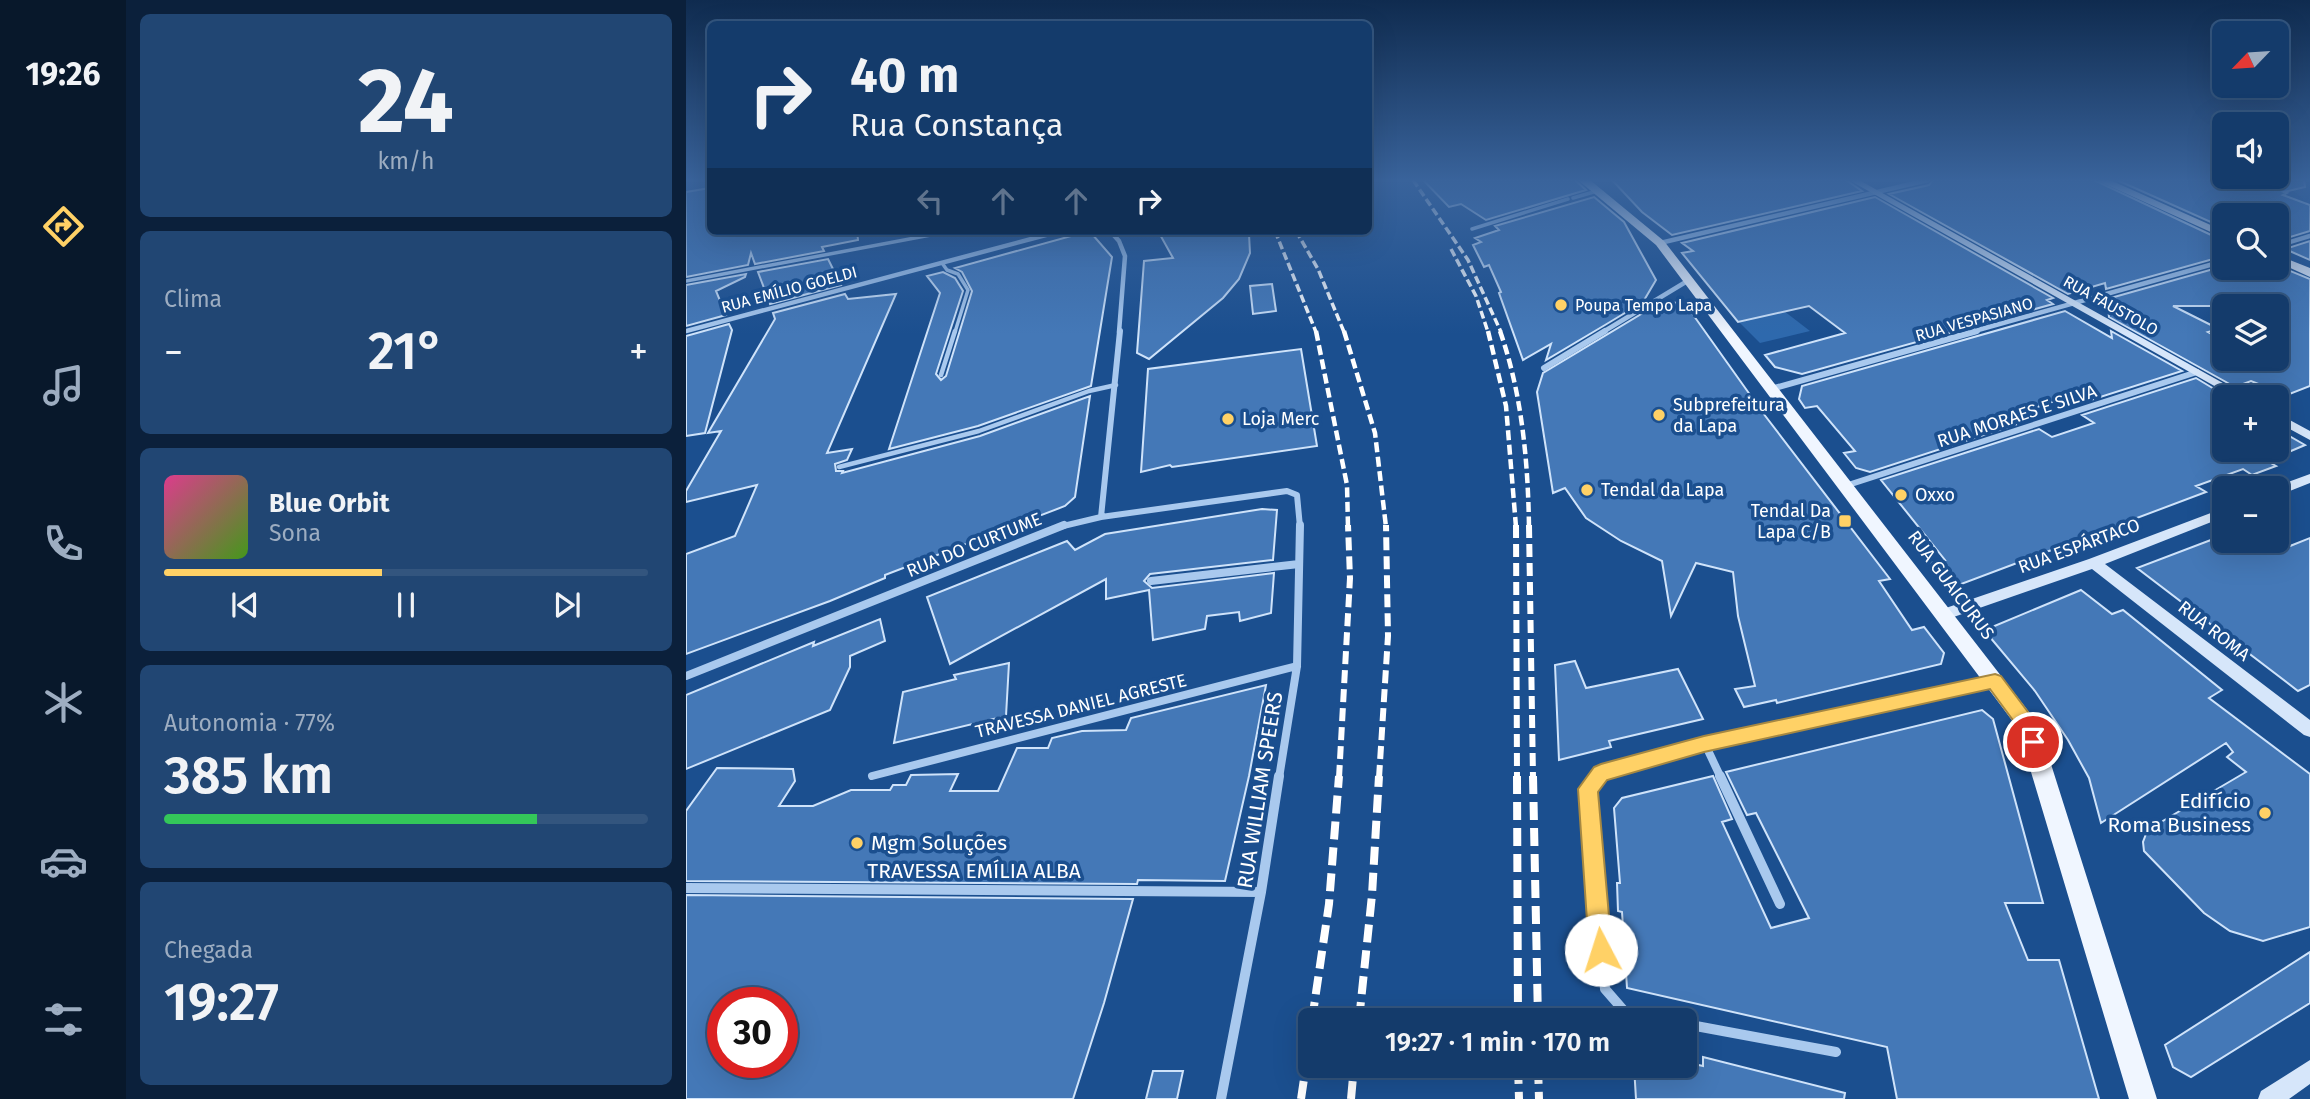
<!DOCTYPE html>
<html lang="pt">
<meta charset="utf-8">
<style>
body{margin:0;font-family:"Fira Sans",sans-serif;background:#214673;color:#f1f3f6;height:100vh;display:flex;flex-direction:column;font-size:26px;white-space:nowrap}
*{box-sizing:border-box;margin:0}
p{font-size:23px;color:#9dadc1}
.icon{flex:none;width:38px;height:38px;fill:none;stroke:currentColor;stroke-width:2;stroke-linecap:round;stroke-linejoin:round}
.map{position:relative;flex:1;overflow:hidden}
.sheet{display:flex;flex-direction:column;gap:14px;padding:14px;background:#0b203b;width:560px}
.sheet>*{flex:none}
.hud{position:absolute;left:21px;top:21px;width:665px;height:214px;border-radius:10px;box-shadow:0 7px 28px #0002,0 0 0 2px #33557e;background:#143b6b;color:#f1f3f6;overflow:hidden}
.needle{width:46px;rotate:245deg}
.fabs{position:absolute;left:1526px;top:21px;display:grid;gap:14px}
.fabs a{display:grid;place-items:center;width:77px;height:77px;border-radius:10px;background:#143b6b;box-shadow:0 7px 28px #0002,0 0 0 2px #33557e;font-size:35px}
.speed{position:absolute;left:21px;top:987px;display:flex;gap:14px;font-size:35px;font-weight:700;text-align:center}
.speed>*{display:grid;place-content:center;width:91px;height:91px;border-radius:50%;background:#143b6b;box-shadow:0 7px 28px #0002,0 0 0 2px #33557e;line-height:1}
.speed .limit{border:10px solid #d22;background:#fff;color:#111}
.pin{position:absolute;display:grid;place-items:center;width:60px;height:60px;color:#fff;margin:-30px;border:4px solid #fff;border-radius:50%;box-shadow:0 2px 7px #0007}
.me{position:absolute;width:77px;margin:-38px;rotate:355deg;stroke-linejoin:round;filter:drop-shadow(0 0 5px #0008)}
.turn{display:flex;align-items:center;gap:24px;height:147px;padding:0 28px;font-size:32px}
.turn .icon{width:91px;height:91px;stroke-width:2.5}
.turn b{display:block;font-size:49px;line-height:60px}
.lanes{display:flex;align-items:center;height:66px;padding:0 28px;background:#0003;justify-content:center;gap:35px;direction:ltr}
.lanes .off{opacity:.35}
.big{font-size:52px;font-weight:600;line-height:1.1}
.sheet .tile{flex:1;display:flex;flex-direction:column;justify-content:center;gap:10px;min-width:0;padding:0 24px;border-radius:10px;background:#214673}
.sheet .dial{align-items:center;gap:0}
.dial b{font-size:91px;line-height:1}
.song{display:flex;align-items:center;gap:21px}
.cover{width:84px;height:84px;border-radius:10px;background:linear-gradient(135deg,hsl(330 70% 55%),hsl(100 70% 35%))}
.played{height:7px;border-radius:4px;background:linear-gradient(90deg,#ffd166 45%,#33557e 45%)}
.keys{display:flex;justify-content:space-around;direction:ltr}
.heat{display:flex;justify-content:space-between;align-items:center;font-size:38px;direction:ltr}
.charge{height:10px;border-radius:5px;background:linear-gradient(90deg,#34c759 77%,#33557e 0)}
.trip{position:absolute;left:612px;top:1008px;width:399px;height:70px;border-radius:10px;background:#143b6b;box-shadow:0 7px 28px #0002,0 0 0 2px #33557e;font-weight:600;line-height:70px;text-align:center}
main{display:flex;flex:1;min-height:0}
.menu{display:flex;flex-direction:column;width:126px;justify-content:space-around;align-items:center;background:#08182b;color:#9dadc1}
.menu .icon{width:49px;height:49px}
.menu .current{color:#ffd166}
.menu b{font-size:32px;color:#f1f3f6}
.map>svg:first-child{display:block}
.green{fill:#2e69ad}
.building{fill:#4478b7;stroke:#cfe3fa;stroke-width:2;fill-rule:evenodd}
.lines{fill:none;stroke-linecap:round;stroke-linejoin:round}
.lane-far1{stroke:#a9c9ee;stroke-width:3.5}
.lane{stroke:#a9c9ee;stroke-width:4.5}
.street-far3{stroke:#a9c9ee;stroke-width:4.5}
.street-far2{stroke:#a9c9ee;stroke-width:6}
.street-far1{stroke:#a9c9ee;stroke-width:8}
.street{stroke:#a9c9ee;stroke-width:10}
.secondary{fill:#d6e6fa;fill-rule:evenodd}
.primary{fill:#f0f6ff;fill-rule:evenodd}
.rail-far3{stroke:#fff;stroke-width:3.5;stroke-dasharray:8 3.5;stroke-linecap:butt}
.rail-far2{stroke:#fff;stroke-width:4.5;stroke-dasharray:10 4.5;stroke-linecap:butt}
.rail-far1{stroke:#fff;stroke-width:6;stroke-dasharray:13 6;stroke-linecap:butt}
.rail{stroke:#fff;stroke-width:8;stroke-dasharray:18 8;stroke-linecap:butt}
.route{fill:#ffd166;stroke:#a68842;stroke-width:2}
.poi-dot{fill:#ffd166;stroke:#1b4f8f;stroke-width:2.5}
.labels{text-anchor:middle;stroke-width:7;stroke-linejoin:round;paint-order:stroke}
.far-street-label{font-size:16px;fill:#fff;stroke:#1b4f8f}
.far-poi-label{font-size:16px;fill:#fff;stroke:#1b4f8f;text-anchor:start}
.poi-label{font-size:18px;fill:#fff;stroke:#1b4f8f;text-anchor:start}
.street-label{font-size:18px;fill:#fff;stroke:#1b4f8f}
.near-street-label{font-size:21px;fill:#fff;stroke:#1b4f8f}
.near-poi-label{font-size:21px;fill:#fff;stroke:#1b4f8f;text-anchor:end}
</style>
<main>
<nav class="menu">
<b>19:26</b>
<svg class="icon current" aria-label="directions" viewBox="0 0 24 24"><path d="M12 3l9 9-9 9-9-9zM9 14v-3h6M13 9l2 2-2 2"/></svg>
<svg class="icon" aria-label="music" viewBox="0 0 24 24"><path d="M9 18V5l10-2v13"/><circle cx="6" cy="18" r="3"/><circle cx="16" cy="16" r="3"/></svg>
<svg class="icon" aria-label="phone" viewBox="0 0 24 24"><path d="M5 4h4l2 5-3 2q2 4 5 5l2-3 5 2v4C11 20 4 13 5 4z"/></svg>
<svg class="icon" aria-label="climate" viewBox="0 0 24 24"><path d="M12 3v18M4 7l16 10M4 17L20 7"/></svg>
<svg class="icon" aria-label="car" viewBox="0 0 24 24"><path d="M5 17H2v-5l4-1 3-4h7l3 4 3 1v5h-3M9 17h6M6 11h13"/><circle cx="7" cy="17" r="2"/><circle cx="17" cy="17" r="2"/></svg>
<svg class="icon" aria-label="filters" viewBox="0 0 24 24"><path d="M4 7h16M4 17h16"/><circle cx="9" cy="7" r="2"/><circle cx="15" cy="17" r="2"/></svg>
</nav>
<section class="sheet">
<div class="tile dial"><b>24</b><p>km/h</p></div>
<div class="tile"><p>Clima</p>
<div class="heat"><a>−</a><b class="big">21°</b><a>+</a></div>
</div>
<div class="tile">
<div class="song"><i class="cover"></i><div><b>Blue Orbit</b><p>Sona</p></div></div>
<div class="played"></div>
<div class="keys"><svg class="icon" aria-label="previous" viewBox="0 0 24 24"><path d="M18 5L8 12l10 7zM5 5v14"/></svg><svg class="icon" aria-label="pause" viewBox="0 0 24 24"><path d="M8 5v14M16 5v14"/></svg><svg class="icon" aria-label="next" viewBox="0 0 24 24"><path d="M6 5l10 7-10 7zM19 5v14"/></svg></div>
</div>
<div class="tile"><p>Autonomia · 77%</p><b class="big">385 km</b><div class="charge"></div></div>
<div class="tile"><p>Chegada</p><b class="big">19:27</b></div>
</section>
<div class="map">
<svg width="1624" height="1099" viewBox="0 0 1624 1099">
<rect width="100%" height="100%" fill="#1b4f8f"/>
<path class="green" d="M1098,311L1124,331L1074,343L1053,322Z"/>
<path class="building" d="M737,180H889L900,190L800,220L775,204L763,207Z
M926,180H1160L1176,191L986,235L956,212Z
M1247,180H1408L1538,241V256L1420,289L1419,283L1382,294L1203,194L1243,185Z
M1431,180H1618L1619,187L1598,192L1601,193L1597,195L1624,205V231L1591,241V215H1538V228Z
M24,188V231H171L172,240L136,247L138,251L69,264L65,253L62,265L0,277V192Z
M908,197L938,222L970,280L957,302L919,325L860,360L865,344L837,360L813,293L815,292L803,265L798,267L787,245L795,242L789,238L813,230L809,226Z
M1189,197L1367,298L1361,300L1367,304L1116,374L1089,367L1079,355L1159,333L1123,306L1052,322L996,253L1007,251L996,243Z
M472,231H539L540,236L563,234L564,253L553,279L537,298L463,359L451,353L458,261L487,258Z
M396,233L406,234L426,257L405,386L292,426L203,449L254,293L241,276L257,272L269,278L277,291L250,374L255,380L260,376L286,291L276,272L269,268Z
M1624,241V260L1599,249Z
M142,259L155,285L84,304L72,272Z
M1538,266L1597,268L1624,279V386L1601,395L1565,381L1549,387L1423,317L1421,299ZM1487,306H1591V359H1559L1538,368V341L1522,332L1533,329Z
M60,274L59,277L30,291L40,315L0,326V285Z
M586,284L590,311L567,314L564,286Z
M159,294L162,299L210,294L141,453L166,449L161,460L149,464L150,471H157L156,473L294,436L404,396L389,497L379,506L199,575V578L144,601L0,654V554L49,536L71,485L0,502V491L35,431L22,433L89,319L87,313Z
M998,302L1077,413L1204,579L1193,581L1226,630L1238,627L1258,653L1255,664L1091,703L1090,700L1058,707L1049,689L1069,686L1052,616L1047,572L1010,563L985,616L976,561L935,541L900,518L879,488L867,493L851,392L857,373L972,304Z
M1379,311L1426,338L1425,331L1496,371L1383,407L1372,400L1331,414L1341,421L1184,472L1170,468L1158,453L1169,451L1131,406L1119,408L1113,399L1116,386Z
M43,324L46,330L19,433L0,436V336Z
M615,349L631,446L486,467L484,465L455,472L462,369Z
M1510,378L1538,395V421L1527,424L1538,431V450H1571L1586,459L1581,461L1590,466L1566,475L1557,469L1510,486L1520,492L1270,586L1260,583L1244,563L1259,560L1195,480L1353,429L1366,437L1408,423L1396,415Z
M1591,429L1619,445L1591,457Z
M576,509L591,510L587,560L464,574L458,581L466,588L588,573L585,613L554,621L553,612L521,616L519,629L467,640L463,590L420,599V579L264,664L241,597L381,541L389,550L419,534Z
M1538,535V541H1597L1604,546L1624,538V685L1612,691L1451,568Z
M1395,590L1426,614L1437,610L1536,690L1523,698L1624,774V927L1577,941L1544,931L1518,913L1458,851L1457,842L1460,834L1470,825L1560,772L1541,757L1547,752L1540,743L1415,823L1403,778L1382,740L1349,691L1303,636L1306,627Z
M194,619L199,641L164,656V667L144,710L0,769V695L128,642L127,646Z
M889,661L900,688L992,669L1017,719L923,741L925,747L873,760L869,665Z
M323,663L320,716L208,743L217,692L270,679L268,675Z
M580,685L563,776L539,881L452,880L451,884L0,881V811L31,768L107,769L109,781L93,806H127L165,790H204L207,785H220L225,775L272,774L264,791H312L331,748H362L366,738L396,731L440,730L445,718Z
M1296,710L1307,719L1357,903H1319L1342,960H1373L1413,1099H1211L1201,1047L941,988L936,912L932,911L931,883H934L928,808L936,798L1027,776L1046,819L1036,822L1085,928L1123,918L1070,813L1061,815L1040,772Z
M0,895L447,899L418,1003L387,1099H0ZM37,997L96,998V1062H37Z
M1624,952V1003L1505,1077L1487,1067L1479,1045Z
M1017,1057L1159,1093L1158,1099H950L948,1066H999V1062L1017,1066Z
M467,1071H497L491,1099H460Z"/>
<g class="lines">
<path class="lane-far1" d="M887,198L911,191
M786,229L882,199
M256,263L261,270L272,274L282,290L269,332
M0,281L266,231"/>
<path class="lane" d="M255,375L269,331
M153,467L293,431L403,391L430,385"/>
<path class="street-far3" d="M424,231L433,241L439,256L433,332
M974,243L1242,180
M1591,246L1624,236
M0,331L375,231
M917,332L1003,280
M1285,332L1538,261"/>
<path class="street-far2" d="M858,368L919,331
M1085,389L1291,331
M1159,486L1511,372
M415,517L434,331
M373,527L415,517L601,491L611,495L614,527"/>
<path class="street-far1" d="M465,581L613,564
M0,676L378,525
M1019,744L1035,778
M186,776L611,666
M593,778L611,666L614,525
M911,778L928,768L1019,744L1308,681"/>
<path class="street" d="M913,776L902,789L919,989L939,1012L981,1020
M1034,776L1094,904
M0,888L575,892
M999,1024L1150,1052
M535,1099L575,892L593,776"/>
<path class="secondary" d="M1163,180H1173L1562,397H1548Z
M1591,413L1624,431V440L1591,422Z
M1624,474V483L1596,494L1591,495V488H1586Z
M1538,508V517L1419,564L1624,720V737L1618,735L1406,569L1259,620L1254,618L1251,614L1254,610L1403,559Z
M1624,1060V1084L1603,1099H1572L1575,1091Z"/>
<path class="primary" d="M892,180H904L978,241L1343,712L1358,742L1471,1099H1443L1336,742L1328,723L970,245Z
M1410,180H1424L1538,231V238Z
M1591,255L1624,268V277L1591,262Z"/>
<path class="rail-far3" d="M727,180L782,260L815,332
M589,231L630,332
M610,231L632,269L658,332
M765,249L790,296L802,332"/>
<path class="rail-far2" d="M630,331L661,485L662,527
M658,331L689,433L700,527
M802,331L820,406L830,527
M814,331C836,394 842,461 843,527"/>
<path class="rail-far1" d="M830,525L831,778
M843,525L847,778
M653,778L664,578L662,525
M693,778L702,636L700,525"/>
<path class="rail" d="M831,776L832,1020
M847,776L852,1020
M626,1020L643,904L653,776
M673,1020L686,895L693,776
M832,1066L833,1099
M852,1066L853,1099
M615,1099L625,1032
M665,1099L668,1066"/>
</g>
<linearGradient id="sky" x2="0" y2="1"><stop stop-color="#0f2b4f"/><stop offset="0.54" stop-color="#39639b"/><stop offset="1" stop-color="#39639b" stop-opacity="0"/></linearGradient>
<rect width="1624" height="334" fill="url(#sky)"/>
<path class="route" d="M1309,674L1315,676L1342,712L1357,742L1354,748L1347,750L1340,748L1329,723L1304,689L1018,752L921,780L912,792L926,950L923,959L915,962L907,959L903,950L892,789L908,767L915,764L1018,736Z"/>
<g class="poi-dot">
<circle cx="875" cy="305" r="7"/>
<circle cx="973" cy="415" r="7"/>
<circle cx="542" cy="419" r="7"/>
<circle cx="901" cy="490" r="7"/>
<circle cx="1215" cy="495" r="7"/>
<rect x="1152" y="514" width="14" height="14" rx="3.5"/>
<circle cx="1579" cy="813" r="7"/>
<circle cx="171" cy="843" r="7"/>
</g>
<g class="labels">
<g class="far-street-label">
<text transform="translate(103 289) rotate(-15)" y="6">RUA EMÍLIO GOELDI</text>
<text transform="translate(1425 305) rotate(29)" y="6">RUA FAUSTOLO</text>
<text transform="translate(1288 319) rotate(-16)" y="6">RUA VESPASIANO</text>
</g>
<g class="far-poi-label">
<text x="889" y="311">Poupa Tempo Lapa</text>
</g>
<g class="poi-label">
<text x="987" y="411">Subprefeitura<tspan x="987" dy="21">da Lapa</tspan></text>
<text x="556" y="425">Loja Merc</text>
<text x="915" y="496">Tendal da Lapa</text>
<text x="1229" y="501">Oxxo</text>
<text x="1145" y="517" text-anchor="end">Tendal Da<tspan x="1145" dy="21">Lapa C/B</tspan></text>
</g>
<g class="street-label">
<text transform="translate(1331 416) rotate(-18)" y="6">RUA MORAES E SILVA</text>
<text transform="translate(288 545) rotate(-22)" y="6">RUA DO CURTUME</text>
<text transform="translate(1393 546) rotate(-20)" y="6">RUA ESPÁRTACO</text>
<text transform="translate(1265 585) rotate(53)" y="6">RUA GUAICURUS</text>
<text transform="translate(1528 631) rotate(38)" y="6">RUA ROMA</text>
<text transform="translate(395 706) rotate(-14)" y="6">TRAVESSA DANIEL AGRESTE</text>
</g>
<g class="near-street-label">
<text transform="translate(574 790) rotate(-81)" y="7">RUA WILLIAM SPEERS</text>
<text x="288" y="878">TRAVESSA EMÍLIA ALBA</text>
</g>
<g class="near-poi-label">
<text x="1565" y="808">Edifício<tspan x="1565" dy="24">Roma Business</tspan></text>
<text x="185" y="850" text-anchor="start">Mgm Soluções</text>
</g>
</g>
</svg>
<div class="fabs">
<a><svg class="needle" viewBox="-14 -14 28 28"><path d="M0-13l5 13h-10z" fill="#e53935"/><path d="M0 13l5-13h-10z" fill="#9dadc1"/></svg></a>
<a><svg class="icon" aria-label="sound" viewBox="0 0 24 24"><path d="M4 9h4l5-4v14l-5-4H4zM17 9q2 3 0 6"/></svg></a>
<a><svg class="icon" aria-label="search" viewBox="0 0 24 24"><circle cx="10" cy="10" r="6"/><path d="M15 15l6 6"/></svg></a>
<a><svg class="icon" aria-label="layers" viewBox="0 0 24 24"><path d="M12 4l9 5-9 5-9-5zM3 14l9 5 9-5"/></svg></a>
<a>+</a>
<a>−</a>
</div>
<div class="speed"><div class="limit">30</div></div>
<div class="pin" style="left:1347px;top:742px;background:#d93025"><svg class="icon" aria-label="arrive" viewBox="0 0 24 24"><path d="M6 21V4h12l-3 4 3 4H6"/></svg></div>
<svg class="me" style="left:915px;top:950px" viewBox="-20 -20 40 40"><circle r="19" fill="#fff"/><path d="M0-13L10 11 0 6-10 11z" fill="#ffd166"/></svg>
<div class="trip">19:27 · 1 min · 170 m</div>
<div class="hud">
<div class="turn"><svg class="icon" aria-label="right" viewBox="0 0 24 24"><path d="M7 20v-9h11M14 6l5 5-5 5"/></svg><div><b>40 m</b>Rua Constança</div></div>
<div class="lanes"><svg class="icon off" aria-label="left" viewBox="0 0 24 24"><path d="M17 20v-9H6M10 6l-5 5 5 5"/></svg><svg class="icon off" aria-label="ahead" viewBox="0 0 24 24"><path d="M12 20V5M6 11l6-6 6 6"/></svg><svg class="icon off" aria-label="ahead" viewBox="0 0 24 24"><path d="M12 20V5M6 11l6-6 6 6"/></svg><svg class="icon" aria-label="right" viewBox="0 0 24 24"><path d="M7 20v-9h11M14 6l5 5-5 5"/></svg></div>
</div>
</div>
</main>
